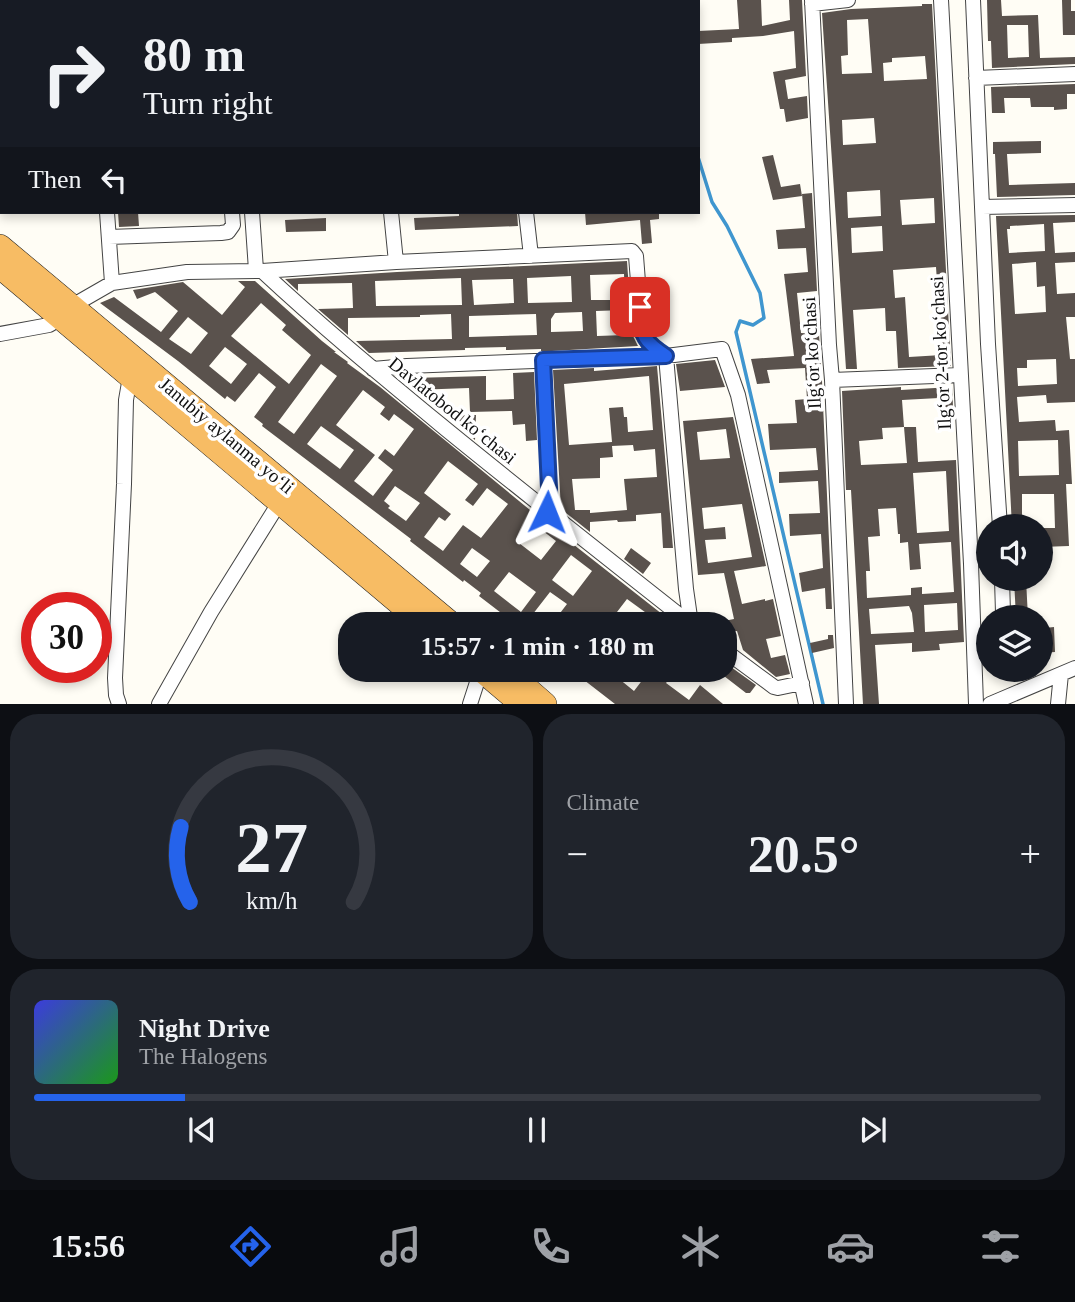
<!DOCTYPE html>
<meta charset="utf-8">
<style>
body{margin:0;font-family:Georgia,serif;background:#20242c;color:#f1f3f6;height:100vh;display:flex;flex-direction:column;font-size:26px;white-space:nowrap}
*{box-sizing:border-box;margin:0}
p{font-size:23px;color:#9ea1a6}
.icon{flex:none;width:38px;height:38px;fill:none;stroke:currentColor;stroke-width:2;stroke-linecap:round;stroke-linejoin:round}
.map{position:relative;height:704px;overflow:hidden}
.drawer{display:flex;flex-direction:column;gap:10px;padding:10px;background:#0d0f14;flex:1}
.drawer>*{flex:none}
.banner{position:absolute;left:0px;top:0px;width:700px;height:214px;box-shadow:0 4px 10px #0003;background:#171b24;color:#f1f3f6;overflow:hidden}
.buttons{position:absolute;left:976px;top:514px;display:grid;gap:14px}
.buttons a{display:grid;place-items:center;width:77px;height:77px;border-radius:50%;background:#171b24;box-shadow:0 4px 10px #0003;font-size:35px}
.speed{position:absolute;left:21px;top:592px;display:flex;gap:14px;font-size:35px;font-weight:700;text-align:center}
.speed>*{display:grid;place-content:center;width:91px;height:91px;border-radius:50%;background:#171b24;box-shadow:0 4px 10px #0003;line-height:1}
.speed .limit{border:10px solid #d22;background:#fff;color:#111}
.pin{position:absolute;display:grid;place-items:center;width:60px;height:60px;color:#fff;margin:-30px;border-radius:14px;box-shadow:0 4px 10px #0006}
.me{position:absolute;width:77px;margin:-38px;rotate:2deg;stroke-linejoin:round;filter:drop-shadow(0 0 5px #0008)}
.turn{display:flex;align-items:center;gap:24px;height:147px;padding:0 28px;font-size:32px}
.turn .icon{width:91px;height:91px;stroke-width:2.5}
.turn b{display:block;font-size:49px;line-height:60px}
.then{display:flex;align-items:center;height:66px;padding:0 28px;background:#0003;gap:14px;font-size:26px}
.big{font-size:52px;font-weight:700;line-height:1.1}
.drawer .tile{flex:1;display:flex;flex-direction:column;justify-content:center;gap:10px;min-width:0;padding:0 24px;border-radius:28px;background:#20242c}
.drawer .dial{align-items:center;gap:0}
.dial svg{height:182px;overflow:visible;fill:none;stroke:#363941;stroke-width:7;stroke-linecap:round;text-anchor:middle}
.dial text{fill:#f1f3f6;stroke:none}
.song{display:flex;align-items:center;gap:21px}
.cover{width:84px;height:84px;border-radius:10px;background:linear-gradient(135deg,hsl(240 70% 55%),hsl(120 70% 35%))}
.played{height:7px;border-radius:4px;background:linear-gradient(90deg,#2563eb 15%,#363941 15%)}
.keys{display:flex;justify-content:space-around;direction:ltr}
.heat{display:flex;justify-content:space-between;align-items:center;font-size:38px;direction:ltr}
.drawer .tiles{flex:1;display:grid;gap:10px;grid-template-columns:1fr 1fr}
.tile:last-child{grid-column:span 2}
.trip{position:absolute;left:338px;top:612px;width:399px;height:70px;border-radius:28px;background:#171b24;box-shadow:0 4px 10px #0003;font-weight:700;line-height:70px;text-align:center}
.dock{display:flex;height:112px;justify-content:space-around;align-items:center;background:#090b0e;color:#9ea1a6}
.dock .icon{width:49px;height:49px}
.dock .active{color:#2563eb}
.dock b{font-size:32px;color:#f1f3f6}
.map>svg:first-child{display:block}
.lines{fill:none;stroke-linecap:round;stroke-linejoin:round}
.stream{stroke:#3f96cf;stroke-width:3.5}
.building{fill:#5a524d;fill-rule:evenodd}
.minor-casing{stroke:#444;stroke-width:16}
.trunk-casing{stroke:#222;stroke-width:24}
.minor{stroke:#fff;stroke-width:14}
.trunk{stroke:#f7bc64;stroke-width:23}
.route-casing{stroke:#184099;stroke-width:18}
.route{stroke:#2563eb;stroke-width:12}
.labels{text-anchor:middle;stroke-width:7;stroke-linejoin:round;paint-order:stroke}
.street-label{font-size:19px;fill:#111;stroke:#fff}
</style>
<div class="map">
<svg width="1075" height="704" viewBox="0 0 1075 704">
<rect width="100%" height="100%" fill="#fffdf5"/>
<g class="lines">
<path class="stream" d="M644,2V0
M698,157L712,202L727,226L760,293L764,318L753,325L740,321L736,332L823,704"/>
</g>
<path class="building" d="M737,0H761L762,26L790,20L789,0H802L806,76L785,80L788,99L807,96L808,118L786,122L784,109H780L773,72L796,68L794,31L763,36L732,38V42L698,44V31L739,29Z
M987,0H1001L1002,16L1038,15L1040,58L1075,57V64L992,68L991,41H988ZM1007,25H1028L1029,57L1008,58Z
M1062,0H1071V11H1075V35H1063Z
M922,4H932L951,366L898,368L896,331H886L885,308L853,310L857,369H846L822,13L851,9L922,6ZM868,19L872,73L842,74L841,56L848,55L847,20ZM925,56L927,79L884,81L883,63L892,62V58ZM874,118L876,143L843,145L842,120ZM880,190L881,216L848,218L847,192ZM934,198L935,223L902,225L900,200ZM882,226L883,251L852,253L851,228ZM936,267L942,355L909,357L905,297L895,298L893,270Z
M1075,84V94H1067V109L1054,110V107H1031L1030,98H1004L1005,113H992L991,87Z
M1041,141V153L1007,154L1009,185L1075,183V195L997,197L995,154H993V142Z
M773,155L781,187L800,184L802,196L773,200L762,157Z
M812,193L817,291L797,293L801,333L819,334L822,381L832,609H826L825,588L802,592L799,573L823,568L821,534L790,536L789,514L820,513L818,481L779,483V472L818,470L816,448L770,450L768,424L797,423L795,400L807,399L805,368L767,370L770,383L757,384L751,359L794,356L784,274L808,272L806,248L778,249L776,230L805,228L802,194Z
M118,212H138L139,226L119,227Z
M484,212H517L518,226L415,230L414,218L459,216V213Z
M585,212H659V219L650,220L652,243L642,244L640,220L586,225Z
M1075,215V222L1053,223L1055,253L1075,252V262L1055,263L1057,294L1075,293V317H1066L1070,359H1075V402L1047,403L1046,395L1017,397L1019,422L1055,420L1056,431L1069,430L1072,484H1066L1069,546L1041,547V528H1055L1054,494H1022V527H1012L996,216ZM1044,224L1045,251L1009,253L1007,229H1010V226ZM1036,262L1037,287L1045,286L1046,312L1015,314L1012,264ZM1056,359L1057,384L1018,386L1017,368H1027V360ZM1058,440L1059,475L1019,476L1018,441Z
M326,218V231L286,232L285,220Z
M627,261L632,334L638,346L552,351H541V349L506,350V347L465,348V350L369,353L356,341L452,339L451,314L420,315V317L348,318V335L318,309L353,308L352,283L298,284V291L285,279L397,272ZM624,274L625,300H591L590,275ZM571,276L572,302L528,303L527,278ZM461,278L462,305L376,306L375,281ZM513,279L514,303L474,305L472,280ZM625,310L626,335L597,336L596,311ZM582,312L583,331L551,332V319L555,313ZM536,314L537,335L469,337V316Z
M238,281H255L322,341L336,352H334L348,362L347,363L380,387L541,519L676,625H657L647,617L649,615L627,599L607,625H593L577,612L568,625H551L567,604L550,592L529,619L536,625H517L479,596L481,593L464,580L463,582L410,541L411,539L262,426L263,424L254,417L276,387L259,373L235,402L227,396L225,399L178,361L100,303L114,297L161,332L178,311L155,292L137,299L133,290L183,282L222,315L245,287ZM261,303L286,325L282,330L311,355L289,384L231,336ZM188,317L208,333L191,354L169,339ZM225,347L247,364L231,384L209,366ZM321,364L337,376L294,434L278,422ZM363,390L385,407L380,414L389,421L394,414L414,429L394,456L385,449L378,458L393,470L373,496L354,481L375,455L336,425ZM321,426L354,450L340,469L307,444ZM448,461L478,484L465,500L473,506L487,488L508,504L481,538L463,525L443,551L424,537L439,517L445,521L451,514L424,493ZM395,486L420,503L406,521L388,508L390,506L384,501ZM534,524L556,541L541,560L519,543ZM472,548L490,561L477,577L460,564ZM571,555L592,571L573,596L552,580ZM509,572L536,592L521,612L494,591Z
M715,360L725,387L680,391L676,364Z
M657,366L673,548H663L661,513L636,515V521L618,522L617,520L590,522V532L561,509L553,370L594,368V371ZM649,376L653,430L628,432L627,417H624L623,407L609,408L612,442L569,445L564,384ZM633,445L634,451L655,449L657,477L624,479L627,510L590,513V510H575L572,479L600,478V458L613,457L612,446Z
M534,372L537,440L526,441L525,424L513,425L512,411L470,412L469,388L414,390L412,389V378L486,376V400L514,399L513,373Z
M901,387V390L952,387L954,425H941L939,398L902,400L904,427L882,428L883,439L859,441L861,465L907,463L904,427H916L918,462L956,460L964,642L939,644L940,650L912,652V643L875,645L879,704H863L851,490H846L842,391ZM946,471L949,531L917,533L913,473ZM896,508L898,534H900V543L908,542L910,570L921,569L919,544L951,542L954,592L922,594V587L911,588V595L867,598L866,571H870L868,537L880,536L878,509ZM957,603L958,630L925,632L924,605ZM909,606L912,613L914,632L871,634L869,609Z
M476,415L475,440L447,416Z
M733,417L766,566L734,571L742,604L765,599V601L773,599L781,636L766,639L771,658L785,655L790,674L776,677L743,650L737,631L724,633V621L734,619L724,573L698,575L683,421ZM726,429L730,458L700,460L697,432ZM742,504L752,557L708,563L705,540L726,539L725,527L704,529L702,508Z
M631,548L651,563L643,574L624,559Z
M1014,579H1026L1028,618H1016Z
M1054,627L1055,652L1041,653V642H1045V628Z
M828,635H833L834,648L812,653L810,643L828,639Z
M724,662L756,685L750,693H746L724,676Z
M576,670H608L634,691L650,670H676L666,683L689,700L700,685L723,704H615L584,680L585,678Z"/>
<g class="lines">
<defs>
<path id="minor" d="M89,0V2
M217,0V2
M237,0V2
M374,0V2
M503,0V2
M812,0L829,345L832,380L846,704
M941,0L971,564L976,704
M973,0L982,207L1075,205
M557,2L569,0
M812,4L848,0
M976,78L1075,74
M982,207L988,344L1000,527
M107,212L112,283
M252,212L256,270
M391,212L396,262
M526,212L531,256
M109,237L221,233L228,232L233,225L232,212
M262,271C322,327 384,378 447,430C528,496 610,560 692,625
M72,306L112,283L187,272L262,271L396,262L632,251L636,256L642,333L649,345L666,356L686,589L691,624
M0,334L49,325L61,318
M543,360L549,488L547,512
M373,369L407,366L666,356L722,349L738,395L806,704
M832,380L960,375
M1002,579L1003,613
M724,650L774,687L778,688L802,683
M119,704L116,695L115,678L124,484L126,400L130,377
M159,704L211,612L279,503
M470,704L481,670
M990,704L1075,668
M1058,704L1061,674"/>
<path id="trunk" d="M0,246L453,625
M0,267L425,625
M481,670L521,704
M506,670L545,704"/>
</defs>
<use href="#minor" class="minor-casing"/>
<use href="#trunk" class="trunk-casing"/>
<use href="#minor" class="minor"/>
<use href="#trunk" class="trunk"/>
</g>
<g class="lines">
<defs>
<path id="route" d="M547,512L549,488L543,360L666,356C641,339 643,337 640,307"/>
</defs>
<use href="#route" class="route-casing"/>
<use href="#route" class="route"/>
</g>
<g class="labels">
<g class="street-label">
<text transform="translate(811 353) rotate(-93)" y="7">Ilgʻor koʻchasi</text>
<text transform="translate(940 353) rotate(-93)" y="7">Ilgʻor 2-tor koʻchasi</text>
<text transform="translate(453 410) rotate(39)" y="7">Davlatobod koʻchasi</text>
<text transform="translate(227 435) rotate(40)" y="7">Janubiy aylanma yoʻli</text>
</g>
</g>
</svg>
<div class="buttons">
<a><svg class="icon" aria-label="sound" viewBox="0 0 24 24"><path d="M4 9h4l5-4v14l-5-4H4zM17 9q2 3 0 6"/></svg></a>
<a><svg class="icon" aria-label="layers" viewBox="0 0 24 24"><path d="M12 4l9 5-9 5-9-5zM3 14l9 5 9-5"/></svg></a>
</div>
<div class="speed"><div class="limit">30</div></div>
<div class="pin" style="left:640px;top:307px;background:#d93025"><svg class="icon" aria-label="arrive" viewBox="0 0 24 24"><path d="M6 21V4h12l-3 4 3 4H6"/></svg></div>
<svg class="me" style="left:547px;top:512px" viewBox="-20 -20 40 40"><path d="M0-17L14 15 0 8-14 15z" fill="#2563eb" stroke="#fff" stroke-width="4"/></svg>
<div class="trip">15:57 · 1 min · 180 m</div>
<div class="banner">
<div class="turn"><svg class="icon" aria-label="right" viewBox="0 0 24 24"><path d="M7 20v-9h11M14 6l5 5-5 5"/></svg><div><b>80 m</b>Turn right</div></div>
<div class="then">Then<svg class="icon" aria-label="left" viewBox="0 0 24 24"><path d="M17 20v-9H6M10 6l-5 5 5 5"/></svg></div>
</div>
</div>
<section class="drawer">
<div class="tiles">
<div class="tile dial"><svg viewBox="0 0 100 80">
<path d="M14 69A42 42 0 1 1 86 69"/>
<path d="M14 69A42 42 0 0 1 10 36" stroke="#2563eb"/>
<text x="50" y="56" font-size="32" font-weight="700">27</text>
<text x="50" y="72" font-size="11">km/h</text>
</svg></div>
<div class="tile"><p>Climate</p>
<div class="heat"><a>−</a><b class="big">20.5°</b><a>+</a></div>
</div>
<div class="tile">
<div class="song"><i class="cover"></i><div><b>Night Drive</b><p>The Halogens</p></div></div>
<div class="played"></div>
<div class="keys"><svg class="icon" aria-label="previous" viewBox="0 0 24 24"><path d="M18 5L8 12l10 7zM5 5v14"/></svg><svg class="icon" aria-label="pause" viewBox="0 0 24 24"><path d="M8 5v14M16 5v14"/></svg><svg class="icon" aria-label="next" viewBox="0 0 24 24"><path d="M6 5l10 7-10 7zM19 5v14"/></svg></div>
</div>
</div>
</section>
<nav class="dock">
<b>15:56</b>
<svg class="icon active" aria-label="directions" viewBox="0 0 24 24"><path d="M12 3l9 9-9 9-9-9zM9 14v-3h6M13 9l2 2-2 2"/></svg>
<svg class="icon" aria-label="music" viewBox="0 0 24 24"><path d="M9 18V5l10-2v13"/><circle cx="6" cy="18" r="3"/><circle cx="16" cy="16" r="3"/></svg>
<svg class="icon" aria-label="phone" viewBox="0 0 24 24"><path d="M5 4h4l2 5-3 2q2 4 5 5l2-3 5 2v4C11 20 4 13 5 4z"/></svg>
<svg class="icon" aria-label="climate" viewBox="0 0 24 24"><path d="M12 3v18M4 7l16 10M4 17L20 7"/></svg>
<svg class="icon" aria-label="car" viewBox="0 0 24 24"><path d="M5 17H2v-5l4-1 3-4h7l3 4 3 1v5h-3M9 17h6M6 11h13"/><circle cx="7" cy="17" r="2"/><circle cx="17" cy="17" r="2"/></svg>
<svg class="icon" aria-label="filters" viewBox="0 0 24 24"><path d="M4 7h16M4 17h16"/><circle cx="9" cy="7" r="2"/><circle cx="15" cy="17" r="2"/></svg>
</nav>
